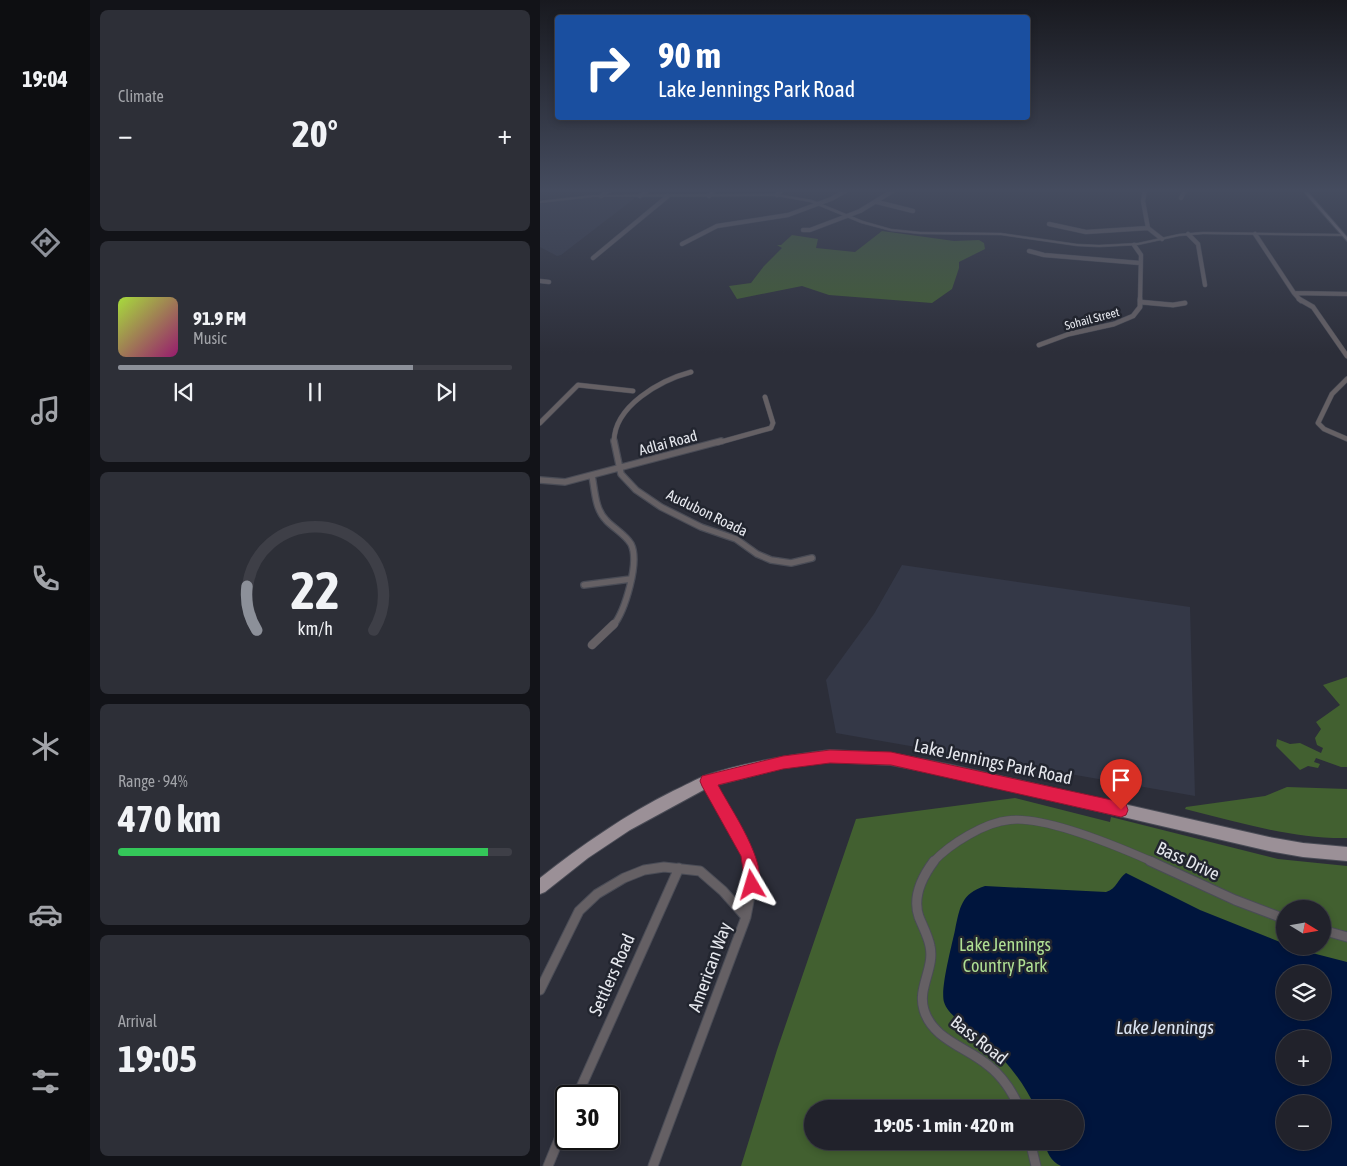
<!DOCTYPE html>
<meta charset="utf-8">
<style>
body{margin:0;font-family:"Asap Condensed",sans-serif;background:#2d2f37;color:#f1f3f6;height:100vh;display:flex;flex-direction:column;font-size:19px;white-space:nowrap}
*{box-sizing:border-box;margin:0}
p{font-size:16px;color:#a2a4a9}
.icon{flex:none;width:28px;height:28px;fill:none;stroke:currentColor;stroke-width:2;stroke-linecap:round;stroke-linejoin:round}
.map{position:relative;flex:1;overflow:hidden}
.panel{display:flex;flex-direction:column;gap:10px;padding:10px;background:#121318;width:450px}
.panel>*{flex:none}
.guide{position:absolute;left:15px;top:15px;width:475px;height:105px;border-radius:5px;box-shadow:0 2px 8px #0003,0 0 0 1px #3e3f47;background:#1a4fa0;color:#fff;overflow:hidden}
.needle{width:32px;rotate:101deg}
.buttons{position:absolute;left:736px;top:900px;display:grid;gap:10px}
.buttons a{display:grid;place-items:center;width:55px;height:55px;border-radius:50%;background:#21222b;box-shadow:0 2px 8px #0003,0 0 0 1px #3e3f47;font-size:25px}
.speed{position:absolute;left:15px;top:1085px;display:flex;gap:10px;font-size:25px;font-weight:700;text-align:center}
.speed>*{display:grid;place-content:center;width:65px;height:65px;border-radius:50%;background:#21222b;box-shadow:0 2px 8px #0003,0 0 0 1px #3e3f47;line-height:1}
.speed .limit{border:2px solid #111;border-radius:8px;background:#fff;color:#111}
.pin{position:absolute;display:grid;place-items:center;width:42px;height:42px;color:#fff;margin:-51px -21px;border-radius:50% 50% 50% 0;rotate:-45deg;box-shadow:0 0 5px #0007}
.pin .icon{rotate:45deg}
.me{position:absolute;width:55px;margin:-28px;rotate:353deg;stroke-linejoin:round;filter:drop-shadow(0 0 4px #0008)}
.turn{display:flex;align-items:center;gap:18px;height:105px;padding:0 20px;font-size:22px}
.turn .icon{width:65px;height:65px;stroke-width:2.5}
.turn b{display:block;font-size:35px;line-height:42px}
.big{font-size:38px;font-weight:700;line-height:1.1}
.panel .widget{flex:1;display:flex;flex-direction:column;justify-content:center;gap:8px;min-width:0;padding:0 18px;border-radius:8px;background:#2d2f37}
.panel .dial{align-items:center;gap:0}
.dial svg{height:130px;overflow:visible;fill:none;stroke:#3e3f47;stroke-width:7;stroke-linecap:round;text-anchor:middle}
.dial text{fill:#f1f3f6;stroke:none}
.song{display:flex;align-items:center;gap:15px}
.cover{width:60px;height:60px;border-radius:8px;background:linear-gradient(135deg,hsl(80 70% 55%),hsl(320 70% 35%))}
.played{height:5px;border-radius:2px;background:linear-gradient(90deg,#8c9099 75%,#3e3f47 75%)}
.keys{display:flex;justify-content:space-around;direction:ltr}
.heat{display:flex;justify-content:space-between;align-items:center;font-size:28px;direction:ltr}
.charge{height:8px;border-radius:4px;background:linear-gradient(90deg,#34c759 94%,#3e3f47 0)}
.trip{position:absolute;left:264px;top:1100px;width:280px;height:50px;border-radius:25px;background:#21222b;box-shadow:0 2px 8px #0003,0 0 0 1px #3e3f47;font-weight:700;line-height:50px;text-align:center}
main{display:flex;flex:1;min-height:0}
.tabs{display:flex;flex-direction:column;width:90px;justify-content:space-around;align-items:center;background:#0d0e11;color:#a2a4a9}
.tabs .icon{width:35px;height:35px}
.tabs .on{color:#8c9099}
.tabs b{font-size:22px;color:#f1f3f6}
.map>svg:first-child{display:block}
.built{fill:#343847}
.green{fill:#426030;fill-rule:evenodd}
.water{fill:#00153d;fill-rule:evenodd}
.lines{fill:none;stroke-linecap:round;stroke-linejoin:round}
.minor-far4-casing{stroke:#4a4c56;stroke-width:5}
.minor-far3-casing{stroke:#4a4c56;stroke-width:5.5}
.minor-far2-casing{stroke:#4a4c56;stroke-width:8}
.minor-far1-casing{stroke:#4a4c56;stroke-width:9}
.minor-casing{stroke:#4a4c56;stroke-width:11}
.tertiary-casing{stroke:#4a4c56;stroke-width:1}
.secondary-casing{stroke:#4a4c56;stroke-width:2}
.primary-casing{stroke:#4a4c56;stroke-width:2}
.minor-far4{stroke:#656064;stroke-width:4}
.minor-far3{stroke:#656064;stroke-width:4.5}
.minor-far2{stroke:#656064;stroke-width:5.5}
.minor-far1{stroke:#656064;stroke-width:8}
.minor{stroke:#656064;stroke-width:9}
.tertiary{fill:#656064;fill-rule:evenodd}
.secondary{fill:#837b81;fill-rule:evenodd}
.primary{fill:#9b9097;fill-rule:evenodd}
.route{fill:#e11d48;stroke:#92132f}
.labels{text-anchor:middle;stroke-width:5;stroke-linejoin:round;paint-order:stroke}
.far-street-label{font-size:12px;fill:#e6e8ee;stroke:#22252f}
.street-label{font-size:15px;fill:#e6e8ee;stroke:#22252f}
.near-street-label{font-size:18px;fill:#e6e8ee;stroke:#22252f}
.near-park-label{font-size:18px;fill:#afdf94;stroke:#22252f}
.near-water-label{font-size:19px;font-style:italic;fill:#dbe4f3;stroke:#22252f}
</style>
<main>
<nav class="tabs">
<b>19:04</b>
<svg class="icon on" aria-label="directions" viewBox="0 0 24 24"><path d="M12 3l9 9-9 9-9-9zM9 14v-3h6M13 9l2 2-2 2"/></svg>
<svg class="icon" aria-label="music" viewBox="0 0 24 24"><path d="M9 18V5l10-2v13"/><circle cx="6" cy="18" r="3"/><circle cx="16" cy="16" r="3"/></svg>
<svg class="icon" aria-label="phone" viewBox="0 0 24 24"><path d="M5 4h4l2 5-3 2q2 4 5 5l2-3 5 2v4C11 20 4 13 5 4z"/></svg>
<svg class="icon" aria-label="climate" viewBox="0 0 24 24"><path d="M12 3v18M4 7l16 10M4 17L20 7"/></svg>
<svg class="icon" aria-label="car" viewBox="0 0 24 24"><path d="M5 17H2v-5l4-1 3-4h7l3 4 3 1v5h-3M9 17h6M6 11h13"/><circle cx="7" cy="17" r="2"/><circle cx="17" cy="17" r="2"/></svg>
<svg class="icon" aria-label="filters" viewBox="0 0 24 24"><path d="M4 7h16M4 17h16"/><circle cx="9" cy="7" r="2"/><circle cx="15" cy="17" r="2"/></svg>
</nav>
<section class="panel">
<div class="widget"><p>Climate</p>
<div class="heat"><a>−</a><b class="big">20°</b><a>+</a></div>
</div>
<div class="widget">
<div class="song"><i class="cover"></i><div><b>91.9 FM</b><p>Music</p></div></div>
<div class="played"></div>
<div class="keys"><svg class="icon" aria-label="previous" viewBox="0 0 24 24"><path d="M18 5L8 12l10 7zM5 5v14"/></svg><svg class="icon" aria-label="pause" viewBox="0 0 24 24"><path d="M8 5v14M16 5v14"/></svg><svg class="icon" aria-label="next" viewBox="0 0 24 24"><path d="M6 5l10 7-10 7zM19 5v14"/></svg></div>
</div>
<div class="widget dial"><svg viewBox="0 0 100 80">
<path d="M14 69A42 42 0 1 1 86 69"/>
<path d="M14 69A42 42 0 0 1 8 42" stroke="#8c9099"/>
<text x="50" y="56" font-size="32" font-weight="700">22</text>
<text x="50" y="72" font-size="11">km/h</text>
</svg></div>
<div class="widget"><p>Range · 94%</p><b class="big">470 km</b><div class="charge"></div></div>
<div class="widget"><p>Arrival</p><b class="big">19:05</b></div>
</section>
<div class="map">
<svg width="807" height="1166" viewBox="0 0 807 1166">
<rect width="100%" height="100%" fill="#2c2e39"/>
<path class="built" d="M39,198H95L21,255L17,256L0,247V204Z
M362,565L650,607L655,796L296,733L286,680L334,614Z"/>
<path class="green" d="M342,231L414,241L439,240L444,243L445,249L419,262V268L412,289L392,303L289,295L262,286L197,299L189,286L211,283L224,266L242,248L237,245H241L252,235L278,239L276,248L315,252Z
M807,677V767H801L776,758L774,762L780,764L778,768L768,766L760,770L736,746L737,739L750,744L760,743L781,753L783,748L777,745L775,738L781,729L776,722L800,705L783,685Z
M747,787L807,789V838C752,839 698,822 645,809L646,807L725,796Z
M475,798L570,822L571,817L738,859L807,866V1166H201L237,1050L316,819ZM745,909H782V946H745ZM745,974H782V1011H745ZM745,1039H782V1076H745ZM745,1104H782V1141H745ZM272,1109H535V1141H272Z"/>
<path class="water" d="M586,873L660,910L745,944V946L807,962V1166H521C510,1161 507,1152 504,1141H535V1109H496C484,1082 465,1059 443,1039C432,1028 409,1018 404,1002C400,989 412,945 415,930C420,907 421,894 445,886L566,892C577,889 578,878 586,873ZM745,974H782V1011H745ZM745,1039H782V1076H745ZM745,1104H782V1141H745Z"/>
<g class="lines">
<defs>
<path id="minor-far4" d="M605,190L603,201L608,228L622,239
M237,195L242,190
M61,196L70,190
M100,196L108,190
M169,196L173,190
M641,198L645,190
M337,202L373,211
M509,224L546,232L608,228
M263,230H270L320,211L354,190
M648,234L658,244L665,285
M715,234L754,293L761,301
M142,244L177,226L248,215L291,199L307,190
M594,245L601,255L600,301
M489,251L504,255L600,263
M53,258L128,196
M0,281L9,282
M754,293L807,294"/>
<path id="minor-far3" d="M759,299L773,307L807,356
M600,302L633,305L645,303
M499,345L529,334L574,324L593,316L600,307V299
M807,379L792,394L778,423L784,429L807,439
M0,423L38,385L93,391
M74,443C73,406 121,380 151,372
M177,443L231,428L233,423L225,397"/>
<path id="minor-far2" d="M74,441L81,474L96,490L121,507L161,527L196,539L217,554L231,560L251,563L272,558
M52,476C55,491 55,509 66,520C73,528 85,534 91,544C100,562 85,611 73,626
M0,480L25,482L181,441
M44,585L91,579"/>
<path id="minor-far1" d="M52,645L74,624
M167,781L208,854L209,862
M393,862C410,844 445,822 470,820C505,816 579,847 613,862"/>
<path id="minor" d="M394,861C382,877 372,897 379,917C383,927 388,936 390,946C395,968 377,988 384,1010C393,1040 427,1047 449,1066C463,1077 473,1093 480,1109
M610,861L695,900L745,919
M782,930L807,937
M0,990L39,911L57,894L84,878L104,870L124,867L160,871L183,891L206,917
M37,1096L139,868
M490,1141L496,1166
M8,1166L26,1122
M113,1166L206,917L212,885L209,861"/>
<path id="tertiary" d="M237,194L272,200L323,221L351,229L380,232L461,233L537,244L559,245L598,243L639,234L663,232L802,234L804,235L802,236L663,234L639,236L598,245L559,247L537,246L461,235L380,234L351,231L321,223L270,202L237,196L53,197L0,203V201L53,195Z"/>
<path id="secondary" d="M762,190H766L807,237V241Z"/>
<path id="primary" d="M290,750L351,753L412,765L729,837L763,843L807,847V861L763,857L729,851L412,777L351,765L290,762L243,768L169,787L90,830L48,858L5,892L0,894V878C42,845 85,815 133,791C144,786 156,779 167,775C207,762 249,755 290,750Z"/>
</defs>
<use href="#minor-far4" class="minor-far4-casing"/>
<use href="#minor-far3" class="minor-far3-casing"/>
<use href="#minor-far2" class="minor-far2-casing"/>
<use href="#minor-far1" class="minor-far1-casing"/>
<use href="#minor" class="minor-casing"/>
<use href="#tertiary" class="tertiary-casing"/>
<use href="#secondary" class="secondary-casing"/>
<use href="#primary" class="primary-casing"/>
<use href="#minor-far4" class="minor-far4"/>
<use href="#minor-far3" class="minor-far3"/>
<use href="#minor-far2" class="minor-far2"/>
<use href="#minor-far1" class="minor-far1"/>
<use href="#minor" class="minor"/>
<use href="#tertiary" class="tertiary"/>
<use href="#secondary" class="secondary"/>
<use href="#primary" class="primary"/>
</g>
<linearGradient id="sky" x2="0" y2="1"><stop stop-color="#18191f"/><stop offset="0.54" stop-color="#454c5f"/><stop offset="1" stop-color="#454c5f" stop-opacity="0"/></linearGradient>
<rect width="807" height="353" fill="url(#sky)"/>
<path class="route" d="M290,750L351,752L581,802L586,804L588,810L586,815L581,817L351,765L290,763L243,769L178,785C191,810 229,863 218,891L212,893L206,891L201,856L162,786L160,781L162,776L243,756Z"/>
<g class="labels">
<g class="far-street-label">
<text transform="translate(552 319) rotate(-15)" y="4">Sohail Street</text>
</g>
<g class="street-label">
<text transform="translate(128 443) rotate(-15)" y="5">Adlai Road</text>
<text transform="translate(167 513) rotate(26)" y="5">Audubon Roada</text>
</g>
<g class="near-street-label">
<text transform="translate(453 762) rotate(12)" y="6">Lake Jennings Park Road</text>
<text transform="translate(648 861) rotate(25)" y="6">Bass Drive</text>
<text transform="translate(170 967) rotate(-70)" y="6">American Way</text>
<text transform="translate(72 975) rotate(-66)" y="6">Settlers Road</text>
<text transform="translate(439 1040) rotate(38)" y="6">Bass Road</text>
</g>
<g class="near-park-label">
<text x="465" y="951">Lake Jennings<tspan x="465" dy="21">Country Park</tspan></text>
</g>
<g class="near-water-label">
<text x="625" y="1034">Lake Jennings</text>
</g>
</g>
</svg>
<div class="buttons">
<a><svg class="needle" viewBox="-14 -14 28 28"><path d="M0-13l5 13h-10z" fill="#e53935"/><path d="M0 13l5-13h-10z" fill="#a2a4a9"/></svg></a>
<a><svg class="icon" aria-label="layers" viewBox="0 0 24 24"><path d="M12 4l9 5-9 5-9-5zM3 14l9 5 9-5"/></svg></a>
<a>+</a>
<a>−</a>
</div>
<div class="speed"><div class="limit">30</div></div>
<div class="pin" style="left:581px;top:810px;background:#d93025"><svg class="icon" aria-label="arrive" viewBox="0 0 24 24"><path d="M6 21V4h12l-3 4 3 4H6"/></svg></div>
<svg class="me" style="left:212px;top:885px" viewBox="-20 -20 40 40"><path d="M0-17L14 15 0 8-14 15z" fill="#e11d48" stroke="#fff" stroke-width="4"/></svg>
<div class="trip">19:05 · 1 min · 420 m</div>
<div class="guide">
<div class="turn"><svg class="icon" aria-label="right" viewBox="0 0 24 24"><path d="M7 20v-9h11M14 6l5 5-5 5"/></svg><div><b>90 m</b>Lake Jennings Park Road</div></div>
</div>
</div>
</main>
